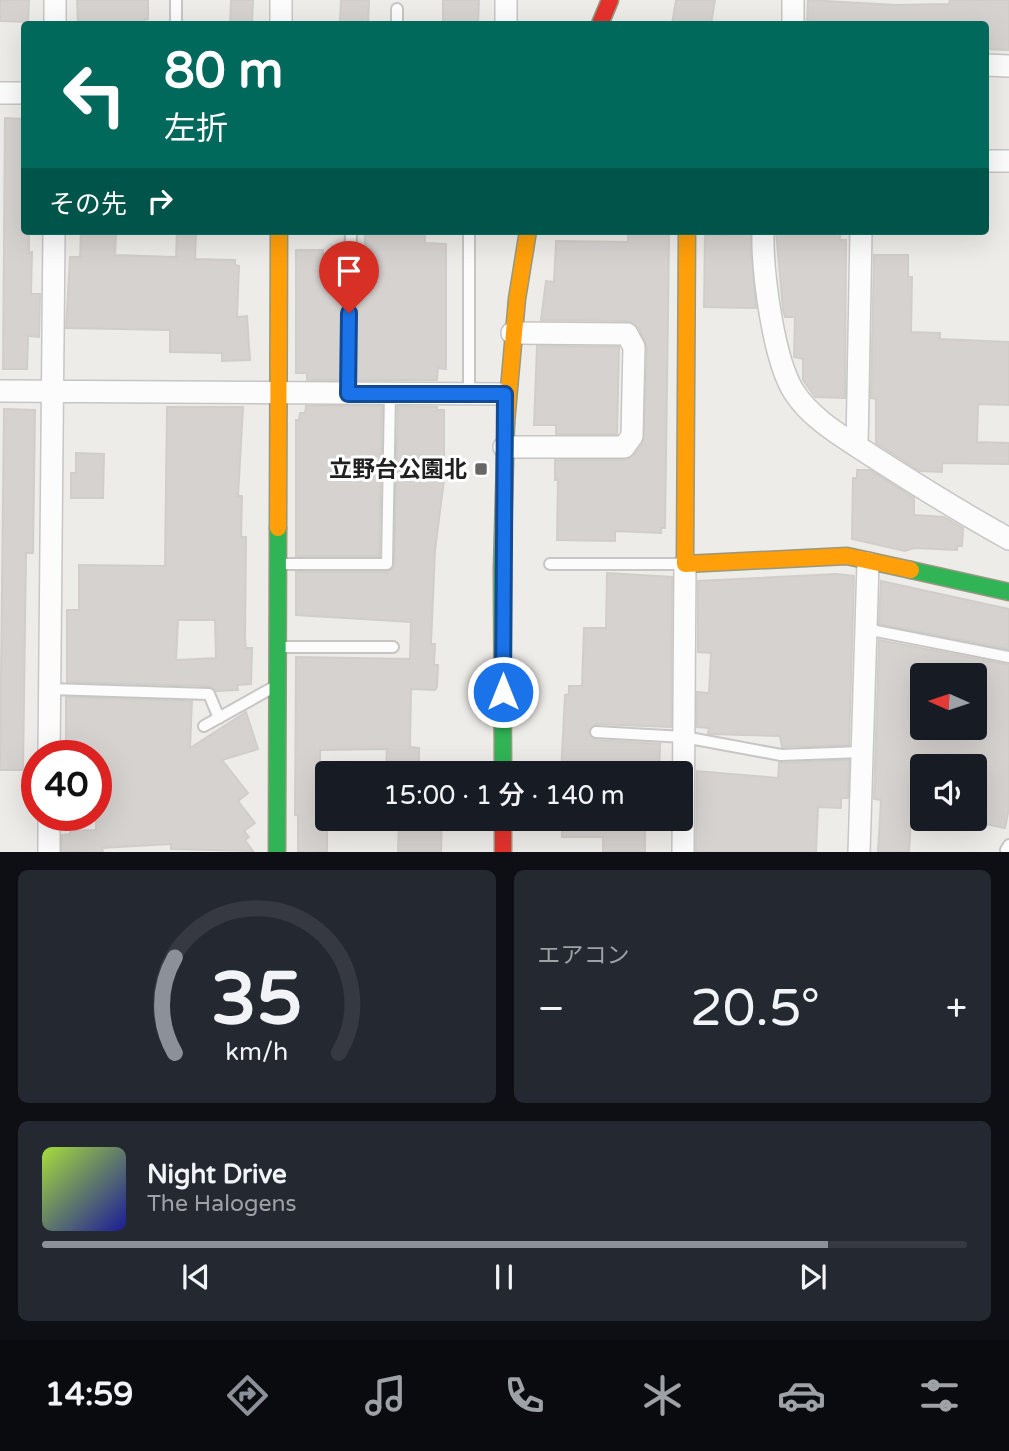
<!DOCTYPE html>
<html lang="ja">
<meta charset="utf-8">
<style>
body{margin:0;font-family:"Varela Round","Noto Sans JP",sans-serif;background:#242831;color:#f1f3f6;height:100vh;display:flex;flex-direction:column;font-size:26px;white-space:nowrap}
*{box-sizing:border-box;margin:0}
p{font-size:23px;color:#9ea1a6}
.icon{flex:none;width:38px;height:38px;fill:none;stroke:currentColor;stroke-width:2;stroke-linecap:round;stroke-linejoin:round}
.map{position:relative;height:852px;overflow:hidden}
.panel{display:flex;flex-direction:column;gap:18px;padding:18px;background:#0d0f14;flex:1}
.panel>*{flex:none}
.banner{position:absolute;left:21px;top:21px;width:968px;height:214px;border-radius:7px;box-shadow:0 7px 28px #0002;background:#00695c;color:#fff;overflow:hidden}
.needle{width:46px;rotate:273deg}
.buttons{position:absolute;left:910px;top:663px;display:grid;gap:14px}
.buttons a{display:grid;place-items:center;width:77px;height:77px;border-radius:7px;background:#171b24;box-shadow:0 7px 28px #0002;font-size:35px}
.speed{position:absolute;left:21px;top:740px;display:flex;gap:14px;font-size:35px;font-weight:700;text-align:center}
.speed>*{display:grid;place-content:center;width:91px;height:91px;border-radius:50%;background:#171b24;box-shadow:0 7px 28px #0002;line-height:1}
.speed .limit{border:10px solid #d22;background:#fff;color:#111}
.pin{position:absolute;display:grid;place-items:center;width:60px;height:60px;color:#fff;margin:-72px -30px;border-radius:50% 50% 50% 0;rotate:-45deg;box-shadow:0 0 7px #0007}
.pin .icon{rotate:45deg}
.me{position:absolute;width:77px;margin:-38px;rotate:0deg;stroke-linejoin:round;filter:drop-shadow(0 0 5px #0008)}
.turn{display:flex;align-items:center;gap:24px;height:147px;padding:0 28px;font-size:32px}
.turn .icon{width:91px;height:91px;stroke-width:2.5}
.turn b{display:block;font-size:49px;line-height:60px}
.then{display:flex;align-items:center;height:66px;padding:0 28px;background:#0003;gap:14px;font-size:26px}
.big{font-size:52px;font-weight:600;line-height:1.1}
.panel .widget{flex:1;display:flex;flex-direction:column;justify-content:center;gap:10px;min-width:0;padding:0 24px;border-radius:10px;background:#242831}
.panel .dial{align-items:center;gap:0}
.dial svg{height:182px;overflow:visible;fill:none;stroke:#363941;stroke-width:7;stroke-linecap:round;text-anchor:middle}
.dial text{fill:#f1f3f6;stroke:none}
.song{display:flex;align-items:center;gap:21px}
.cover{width:84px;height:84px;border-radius:10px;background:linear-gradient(135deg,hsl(80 70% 55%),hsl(240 70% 35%))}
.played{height:7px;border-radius:4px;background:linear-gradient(90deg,#8c9099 85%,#363941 85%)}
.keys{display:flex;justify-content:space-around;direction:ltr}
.heat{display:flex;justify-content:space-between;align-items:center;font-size:38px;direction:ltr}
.panel .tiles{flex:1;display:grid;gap:18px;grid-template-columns:1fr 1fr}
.widget:last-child{grid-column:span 2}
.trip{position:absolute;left:315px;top:761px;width:378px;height:70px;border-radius:7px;background:#171b24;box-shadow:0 7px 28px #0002;font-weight:600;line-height:70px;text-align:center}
.menu{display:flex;height:112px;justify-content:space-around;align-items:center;background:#090b0e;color:#9ea1a6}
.menu .icon{width:49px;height:49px}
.menu .on{color:#8c9099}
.menu b{font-size:32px;color:#f1f3f6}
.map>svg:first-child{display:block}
.building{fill:#d5d2d0;stroke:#d1ceca;stroke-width:2;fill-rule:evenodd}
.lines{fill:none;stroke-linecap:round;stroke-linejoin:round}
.lane-casing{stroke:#c7c6c5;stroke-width:14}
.street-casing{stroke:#c7c6c5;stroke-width:24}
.fast-casing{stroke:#96987f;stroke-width:19}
.slow-casing{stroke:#96987f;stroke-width:19}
.jam-casing{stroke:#96987f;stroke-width:19}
.lane{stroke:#fcfcfc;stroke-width:10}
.street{stroke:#fcfcfc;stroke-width:21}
.fast{stroke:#30b455;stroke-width:16}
.slow{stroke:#ff9f0a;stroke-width:16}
.jam{stroke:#e5322d;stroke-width:16}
.route-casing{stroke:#114b97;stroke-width:18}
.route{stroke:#1a73e8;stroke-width:12}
.poi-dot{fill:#686766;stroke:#fff;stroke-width:2.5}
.labels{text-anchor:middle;stroke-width:6;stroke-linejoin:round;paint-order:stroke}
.poi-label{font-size:23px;font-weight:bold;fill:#202020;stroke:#fff;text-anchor:end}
</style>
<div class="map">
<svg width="1009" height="853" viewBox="0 0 1009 853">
<rect width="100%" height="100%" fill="#eeece9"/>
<path class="building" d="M0,0H29L28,22L0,21Z
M77,0H148V19H145V24H78Z
M231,0H253L252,24H230Z
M341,0H369L368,24H340Z
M443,0H479L478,24H443Z
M676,0H715L711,24H672Z
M808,0L896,5L949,4L950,0H1009V50L985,49V24H807Z
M5,118L24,119V231H29V253L32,252L31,294H40L39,337L28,336L27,369H3Z
M81,231H116L115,255L176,257L177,231H196L195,259L235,260V265L239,266L237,317L247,316L250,360L222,361V353L170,352V330L66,328L70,257H80Z
M365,231H425V243L446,244V369L438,368L437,380H356L358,292H364Z
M628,231H668L669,238L665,528H661V533L615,531V541L557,540L558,480H555V460H625L634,455L643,443L647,347L639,328L628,321L541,320L546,281L554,282L556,241L628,242Z
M726,231H750L756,308L704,307L705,234L726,235Z
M776,231H840V240H846L845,398L815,397L803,380V359L794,357L795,317H785L783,310Z
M296,250H323L325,291H342L340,380H307V373H296Z
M874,255H908V277H912L911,332L940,333V339L1009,342V405L978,404L977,442L1009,443V464L942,463V472L920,471L876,443V399L871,398Z
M537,346L619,347L617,434H556V425H534Z
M306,406H382L379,556H296V420H299L300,413H305Z
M398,406L437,407V410H444V480L435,550L431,644H435L434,665H438L437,687L435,690L411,689L410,747L419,748V768H386L387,749L320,750V791L325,792L327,802V852H298V815H295L296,657L410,659L411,622L296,615V572H387L394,567Z
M167,407H243L238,496H242L241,537H246L245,638L246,648H252L251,684L237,685L238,690L216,691L209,686L67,682V610H79V565L165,566ZM178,620H215L216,658L176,660Z
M4,409L35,410L33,553H26L23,770H0Z
M76,453L104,454L103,498H71V473H76Z
M857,470H870L914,498V515L944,517L963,528L962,546H957V550L914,548L905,551L852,539L853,478H857Z
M607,573L672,577L671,727L596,724L588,731L596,740L660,744L659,774H561L565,695L569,694V686H582L584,628H606Z
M836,574L854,576L849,745L782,747L780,736L708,734L709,728L697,727V692L709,693L711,653L698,652V581Z
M881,581L1009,609V649L879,624Z
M879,640L1009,665V808L1005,828L971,821L975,819V804L984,761L915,755L909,852H878L881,800L874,799ZM922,676H975V728H922Z
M66,697L192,701L190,748L246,712L258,749L222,760L248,793L238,801L255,823L244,831L249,837L245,840L253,851L171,849V844L102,848L103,852H62V835L70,834V831L96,830V756H66Z
M849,760L848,798H841V808L818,807L816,852H696L697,771L778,778L779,763Z
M399,819H442L441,852H398Z
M562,819H645V852H603V837H562Z"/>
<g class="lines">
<defs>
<path id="lane" d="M176,24V0
M397,24V9
M469,231V394
M348,394L351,231
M279,564H387L390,394
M550,564H684
M866,629L1009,657
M280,647H393
M50,689L209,694L219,718
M204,726L272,688
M596,732L684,737L781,755L862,752
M1006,850L1009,845"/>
<path id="street" d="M55,24V0
M281,24V0
M506,24V0
M793,24V0
M985,65L1009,66
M0,93H24
M985,161H1009
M763,231C762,270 773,359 794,392C812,420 845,438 872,456C917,485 962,513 1009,539
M0,391L505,394
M857,446L861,231
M504,447H624L632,436L634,347L627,334L512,333
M49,756L54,231
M49,853V816
M683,853L685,564
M859,853L868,563"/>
<path id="fast" d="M911,570L1009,592
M503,774L502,569L506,423
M277,853L278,528"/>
<path id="slow" d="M687,231L685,564L847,556L911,570
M506,423L517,299L528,231
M278,528L279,231"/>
<path id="jam" d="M600,24L610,0
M503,819V853"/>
</defs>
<use href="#lane" class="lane-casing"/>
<use href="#street" class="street-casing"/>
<use href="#fast" class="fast-casing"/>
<use href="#slow" class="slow-casing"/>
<use href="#jam" class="jam-casing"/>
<use href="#lane" class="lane"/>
<use href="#street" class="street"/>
<use href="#fast" class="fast"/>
<use href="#slow" class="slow"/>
<use href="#jam" class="jam"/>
</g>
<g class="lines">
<defs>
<path id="route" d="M349,313L348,394H505L503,692"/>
</defs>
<use href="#route" class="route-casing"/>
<use href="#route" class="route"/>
</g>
<rect class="poi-dot" x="474" y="462" width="14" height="14" rx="3.5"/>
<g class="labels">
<g class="poi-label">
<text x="467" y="477">立野台公園北</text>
</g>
</g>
</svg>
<div class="buttons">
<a><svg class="needle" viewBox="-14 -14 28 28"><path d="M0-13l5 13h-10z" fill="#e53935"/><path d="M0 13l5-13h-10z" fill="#9ea1a6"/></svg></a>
<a><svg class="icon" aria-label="sound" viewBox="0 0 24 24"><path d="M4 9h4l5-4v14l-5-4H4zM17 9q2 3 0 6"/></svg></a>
</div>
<div class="speed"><div class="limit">40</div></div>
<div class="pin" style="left:349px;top:313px;background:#d93025"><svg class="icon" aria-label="arrive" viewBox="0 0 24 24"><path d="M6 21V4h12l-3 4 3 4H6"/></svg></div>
<svg class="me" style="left:503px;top:692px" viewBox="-20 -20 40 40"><circle r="17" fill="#1a73e8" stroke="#fff" stroke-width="3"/><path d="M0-11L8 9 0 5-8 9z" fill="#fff"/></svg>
<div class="trip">15:00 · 1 分 · 140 m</div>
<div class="banner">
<div class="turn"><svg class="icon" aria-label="left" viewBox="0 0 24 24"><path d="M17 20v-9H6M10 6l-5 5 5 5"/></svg><div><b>80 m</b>左折</div></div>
<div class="then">その先<svg class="icon" aria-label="right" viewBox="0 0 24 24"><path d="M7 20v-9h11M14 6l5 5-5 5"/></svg></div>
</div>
</div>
<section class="panel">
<div class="tiles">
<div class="widget dial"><svg viewBox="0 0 100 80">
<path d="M14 69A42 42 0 1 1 86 69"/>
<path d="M14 69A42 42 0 0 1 14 27" stroke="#8c9099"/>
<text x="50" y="56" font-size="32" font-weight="700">35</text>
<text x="50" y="72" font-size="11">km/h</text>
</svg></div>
<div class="widget"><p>エアコン</p>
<div class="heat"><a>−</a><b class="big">20.5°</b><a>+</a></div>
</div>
<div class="widget">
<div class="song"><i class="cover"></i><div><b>Night Drive</b><p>The Halogens</p></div></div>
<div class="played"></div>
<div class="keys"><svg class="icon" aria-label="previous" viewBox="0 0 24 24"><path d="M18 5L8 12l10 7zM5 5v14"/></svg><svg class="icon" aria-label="pause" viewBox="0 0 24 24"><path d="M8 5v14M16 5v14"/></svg><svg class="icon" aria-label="next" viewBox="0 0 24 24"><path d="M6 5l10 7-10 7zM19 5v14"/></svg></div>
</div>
</div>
</section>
<nav class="menu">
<b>14:59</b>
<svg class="icon on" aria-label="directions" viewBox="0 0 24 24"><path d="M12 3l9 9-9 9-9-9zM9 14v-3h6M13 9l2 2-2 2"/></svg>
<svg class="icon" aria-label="music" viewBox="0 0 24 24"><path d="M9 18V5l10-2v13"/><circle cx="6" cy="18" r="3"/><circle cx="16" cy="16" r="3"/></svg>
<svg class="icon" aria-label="phone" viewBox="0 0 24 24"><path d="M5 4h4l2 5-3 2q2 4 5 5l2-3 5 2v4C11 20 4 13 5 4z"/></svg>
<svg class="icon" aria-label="climate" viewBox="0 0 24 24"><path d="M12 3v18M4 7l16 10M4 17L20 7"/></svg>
<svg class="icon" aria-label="car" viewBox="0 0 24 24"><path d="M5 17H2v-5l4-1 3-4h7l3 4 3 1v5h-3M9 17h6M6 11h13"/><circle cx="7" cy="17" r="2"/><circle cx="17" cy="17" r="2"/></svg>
<svg class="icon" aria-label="filters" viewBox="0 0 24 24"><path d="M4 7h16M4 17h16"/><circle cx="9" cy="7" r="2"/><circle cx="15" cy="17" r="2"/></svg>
</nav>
